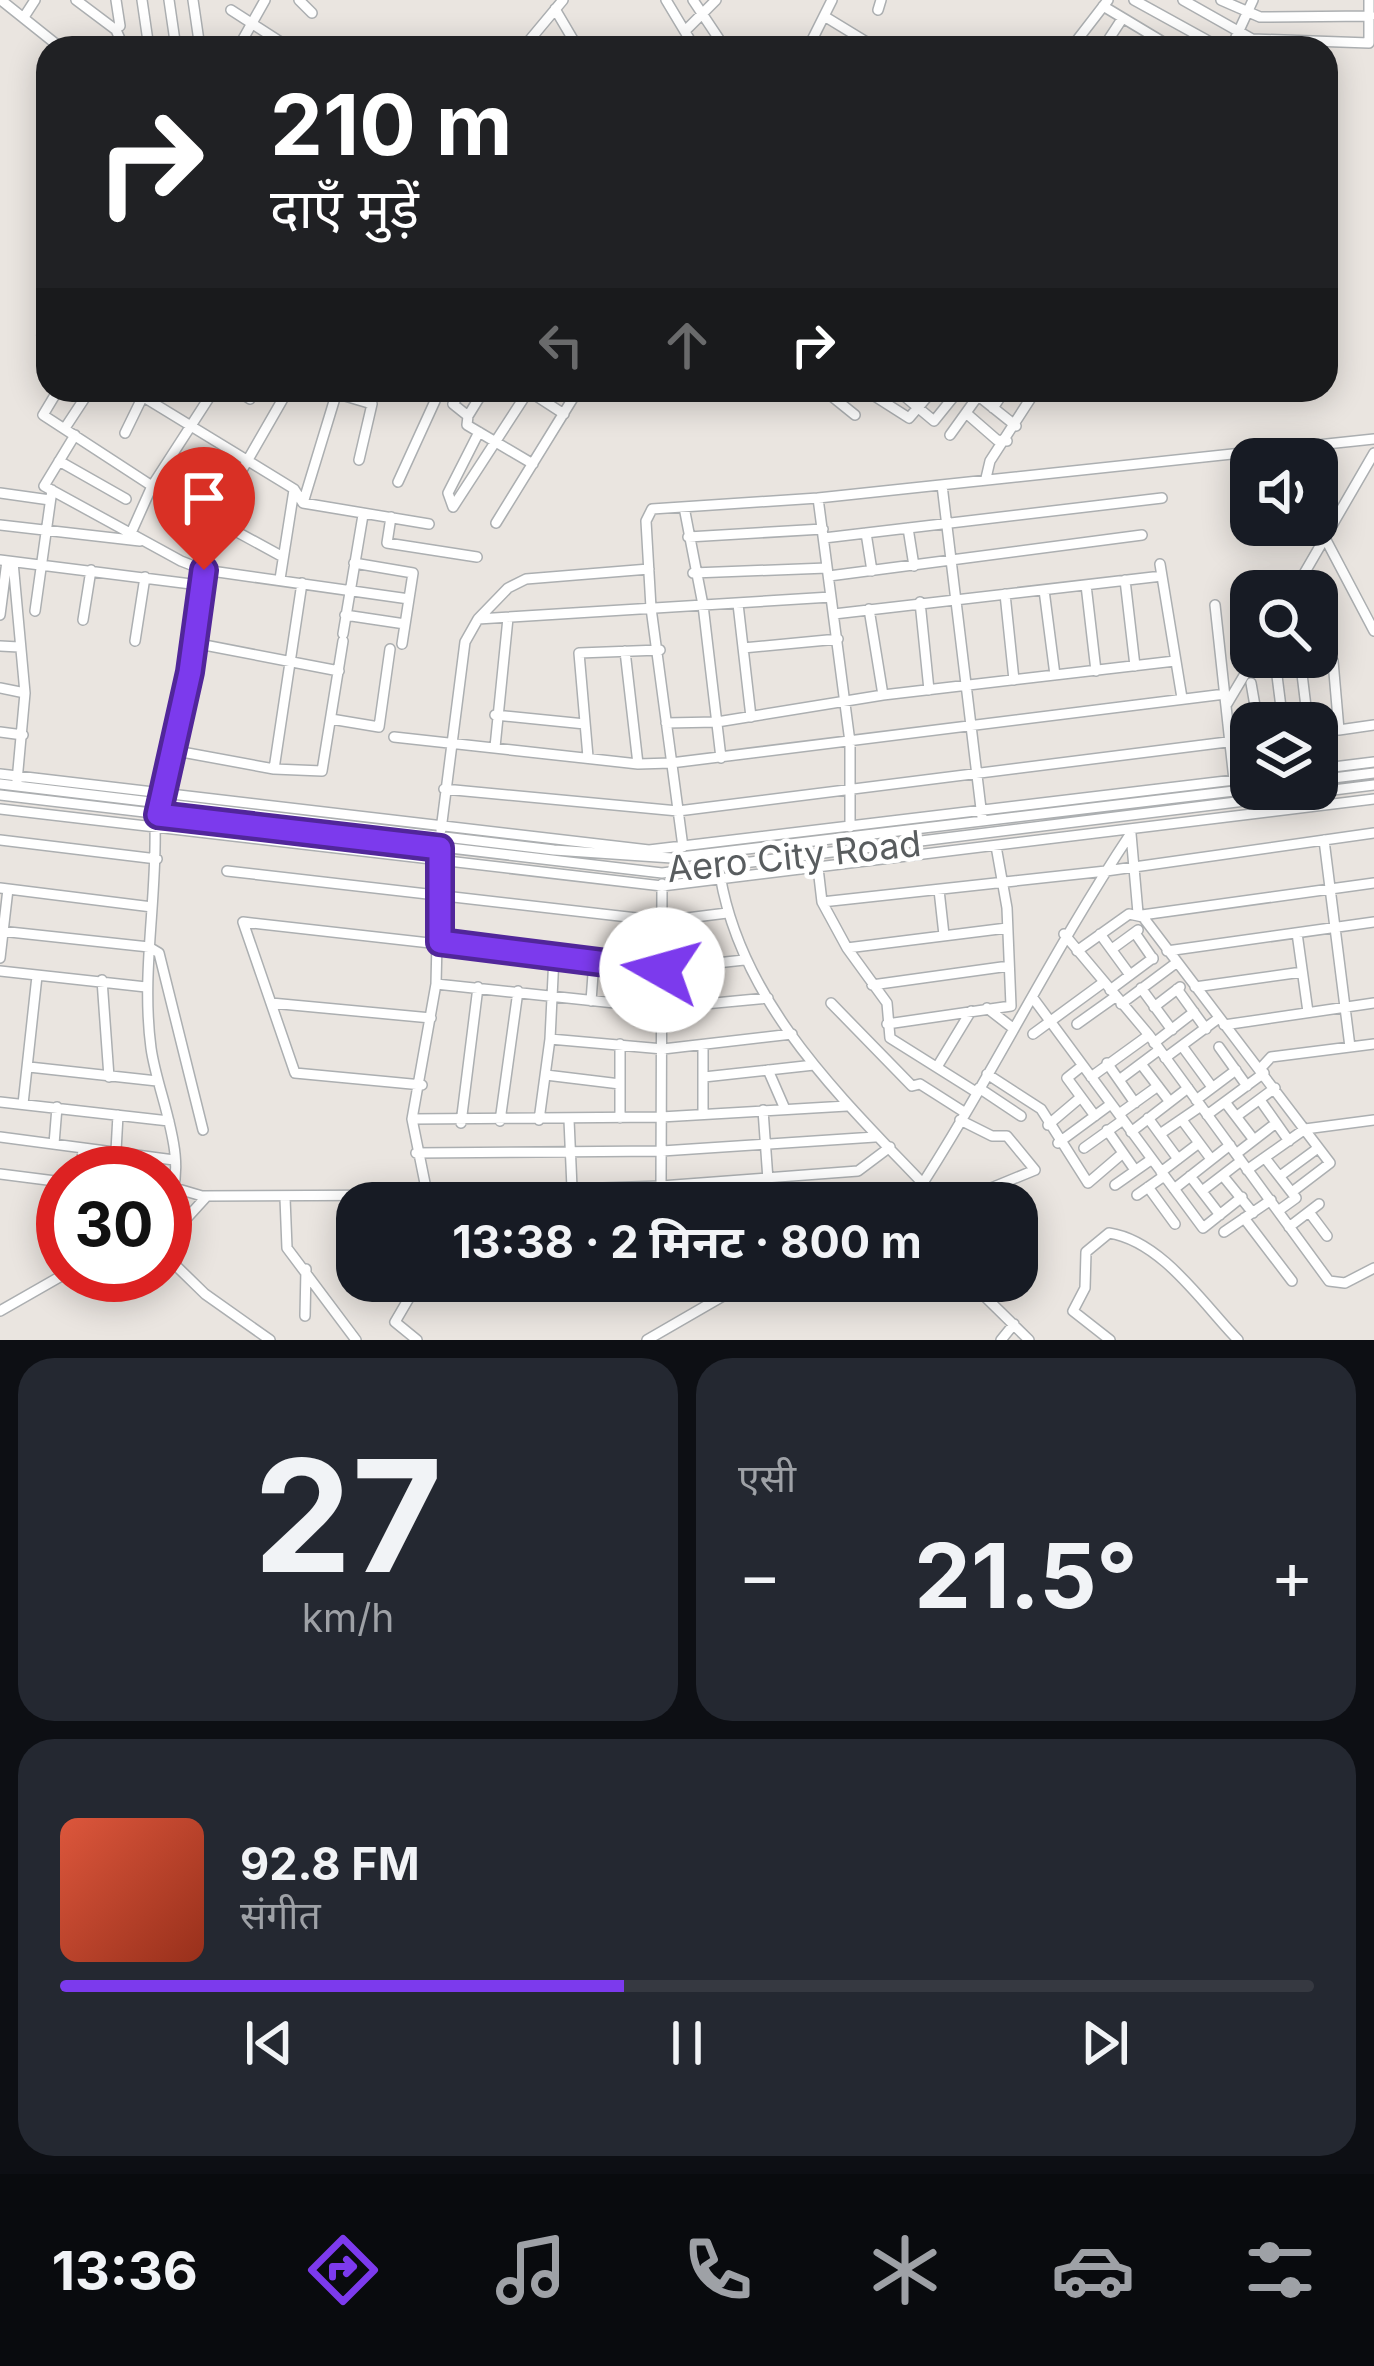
<!DOCTYPE html>
<html lang="hi">
<meta charset="utf-8">
<style>
body{margin:0;font-family:Inter,"Noto Sans Devanagari",sans-serif;background:#242831;color:#f1f3f6;height:100vh;display:flex;flex-direction:column;font-size:45px;white-space:nowrap}
*{box-sizing:border-box;margin:0}
p{font-size:39px;color:#9ea1a6}
.icon{flex:none;width:66px;height:66px;fill:none;stroke:currentColor;stroke-width:2;stroke-linecap:round;stroke-linejoin:round}
.map{position:relative;height:1340px;overflow:hidden}
.panel{display:flex;flex-direction:column;gap:18px;padding:18px;background:#0d0f14;flex:1}
.panel>*{flex:none}
.guide{position:absolute;left:36px;top:36px;width:1302px;height:366px;border-radius:36px;box-shadow:0 6px 30px #0003;background:#202124;color:#fff;overflow:hidden}
.tools{position:absolute;left:1230px;top:438px;display:grid;gap:24px}
.tools a{display:grid;place-items:center;width:108px;height:108px;border-radius:24px;background:#171b24;box-shadow:0 6px 30px #0003;font-size:60px}
.speed{position:absolute;left:36px;top:1146px;display:flex;gap:24px;font-size:60px;font-weight:700;text-align:center}
.speed>*{display:grid;place-content:center;width:156px;height:156px;border-radius:50%;background:#171b24;box-shadow:0 6px 30px #0003;line-height:1}
.speed .limit{border:18px solid #d22;background:#fff;color:#111}
.pin{position:absolute;display:grid;place-items:center;width:102px;height:102px;color:#fff;margin:-123px -51px;border-radius:50% 50% 50% 0;rotate:-45deg;box-shadow:0 0 12px #0007}
.pin .icon{rotate:45deg}
.me{position:absolute;width:132px;margin:-66px;rotate:277deg;stroke-linejoin:round;filter:drop-shadow(0 0 9px #0008)}
.turn{display:flex;align-items:center;gap:42px;height:252px;padding:0 36px;font-size:54px}
.turn .icon{width:156px;height:156px;stroke-width:2.5}
.turn b{display:block;font-size:84px;line-height:102px}
.lanes{display:flex;align-items:center;height:114px;padding:0 36px;background:#0003;justify-content:center;gap:60px;direction:ltr}
.lanes .off{opacity:.35}
.big{font-size:90px;font-weight:700;line-height:1.1}
.panel .widget{flex:1;display:flex;flex-direction:column;justify-content:center;gap:18px;min-width:0;padding:0 42px;border-radius:36px;background:#242831}
.panel .dial{align-items:center;gap:0}
.dial b{font-size:156px;line-height:1}
.song{display:flex;align-items:center;gap:36px}
.cover{width:144px;height:144px;border-radius:18px;background:linear-gradient(135deg,hsl(10 70% 55%),hsl(10 70% 35%))}
.played{height:12px;border-radius:6px;background:linear-gradient(90deg,#7c3aed 45%,#363941 45%)}
.keys{display:flex;justify-content:space-around;direction:ltr}
.heat{display:flex;justify-content:space-between;align-items:center;font-size:66px;direction:ltr}
.panel .tiles{flex:1;display:grid;gap:18px;grid-template-columns:1fr 1fr}
.widget:last-child{grid-column:span 2}
.trip{position:absolute;left:336px;top:1182px;width:702px;height:120px;border-radius:36px;background:#171b24;box-shadow:0 6px 30px #0003;font-weight:700;line-height:120px;text-align:center}
.tabs{display:flex;height:192px;justify-content:space-around;align-items:center;background:#090b0e;color:#9ea1a6}
.tabs .icon{width:84px;height:84px}
.tabs .selected{color:#7c3aed}
.tabs b{font-size:54px;color:#f1f3f6}
.map>svg:first-child{display:block}
.lines{fill:none;stroke-linecap:round;stroke-linejoin:round}
.minor-casing{stroke:#acafb1;stroke-width:12}
.minor{stroke:#fff;stroke-width:9}
.route-casing{stroke:#51269a;stroke-width:30}
.route{stroke:#7c3aed;stroke-width:21}
.labels{text-anchor:middle;stroke-width:9;stroke-linejoin:round;paint-order:stroke}
.street-label{font-size:36px;fill:#595d5f;stroke:#fff}
</style>
<div class="map">
<svg width="1374" height="1340" viewBox="0 0 1374 1340">
<rect width="100%" height="100%" fill="#eae5e0"/>
<g class="lines">
<defs>
<path id="minor" d="M1,0L61,48
M76,0L116,30L124,48
M116,0L120,26
M142,0L149,48
M169,0L176,48
M193,0L200,48
M299,0L312,13
M666,0L693,45
M693,0L725,48
M1134,0L1221,48
M1183,0L1252,39L1369,43V0
M1221,0L1260,17L1371,16
M1103,6L1173,48
M555,9L578,48
M231,10L290,48
M878,10L881,0
M824,16L865,41
M24,17L35,0
M685,31L716,0
M238,48L265,0
M523,48L563,0
M808,48L832,0
M1071,48L1108,0
M1103,48L1122,19
M1231,48L1253,0
M48,321L42,335L48,339
M58,390L43,415L152,486
M132,390L294,489L303,503L429,524
M236,390L250,399
M462,390L453,404L468,416L467,425L533,464
M527,390L564,414
M757,390L764,395L767,390
M824,390L855,415
M865,390L909,418L933,390
M897,390L934,421L959,390
M971,390L1016,426
M689,391V390
M335,393L372,404L359,460
M993,408L1005,390
M966,413L997,440L1007,441
M468,416L484,390
M65,428L90,390
M479,432L448,493L453,507L529,390
M125,433L143,396
M75,435L44,486L181,561L204,570L409,599
M950,435L978,396
M59,461L126,499
M162,478L219,510
M986,478L990,461L1036,390
M398,482L435,401L432,390
M942,485L982,817
M0,493L50,500
M818,498L850,742V827
M303,503L335,398L330,390
M684,507L703,605L721,758
M391,517L387,543L477,557
M217,521L283,557
M496,523L578,390
M0,525L140,541
M908,528L914,566
M131,533L152,486L214,390
M866,533L872,571
M688,537L823,529
M824,538L1162,498
M1325,538L1374,631
M0,560L199,585
M13,562L25,693L17,781
M354,563L413,573L402,644
M1160,564L1182,698
M693,573L827,568
M829,576L1142,535
M280,579L294,490
M1125,580L1135,666
M1086,585L1096,671
M1044,590L1055,675
M1294,591L1374,453
M1005,594L1014,680
M920,602L929,690
M738,604L751,717
M1215,605L1234,780
M869,609L883,695
M35,611L52,490
M834,614L1162,576
M0,615L7,561
M345,615L405,624
M478,619L508,588L526,579L649,569
M83,620L91,570
M343,634L363,515
M135,641L145,577
M194,643L339,671
M0,646L19,647
M743,648L838,639
M625,651L638,764
M1301,666L1308,723
M1276,668L1283,723
M1251,683L1258,723
M0,688L25,693
M1227,704L1255,657
M495,715L585,724
M331,719L379,727L390,649
M666,723L717,722L883,695L1175,661
M1339,730L1374,725
M1317,731L1339,730L1333,661
M0,732L23,735
M394,737L638,764L671,763L1225,694
M495,747L508,618
M171,750L274,769L322,771L343,641
M588,757L579,653L660,650
M274,769L302,583
M1317,769L1374,762
M0,774L649,850L1251,778
M1317,780L1374,773
M0,784L554,850L672,858L1251,789
M444,789L678,811L1251,739
M162,792L190,672L207,543L219,510L288,390
M0,795L662,873L1374,785
M0,809L662,886L1374,799
M155,826C157,900 141,974 151,1048C158,1099 193,1162 165,1211
M441,830L465,642L478,619L831,597
M1131,834L1138,913
M0,840L157,859
M1324,840L1350,1047
M683,847L651,608L646,521L652,509L818,498L1374,439
M818,868L822,902L847,948L887,1003L890,1038L976,1092
M227,871L663,921L727,913
M720,875C742,1006 843,1099 930,1191H950L966,1203
M0,888L152,907
M939,890L944,935
M822,902L1106,871L1374,833
M1142,915L1374,883
M0,931L149,947L159,953L203,1130
M1135,933L1153,959
M1297,933L1308,1012
M1064,934L1149,1035L1329,1281L1345,1283L1374,1268
M1100,934L1130,975
M847,948L1007,928
M1112,949L1138,930
M1077,951L1129,914L1143,917L1330,1163L1292,1192
M1167,951L1374,922
M0,958L8,889
M0,971L146,987
M102,980L109,1077
M436,984L662,1008L768,998
M872,985L1009,966
M1195,987L1302,972
M1141,988L1172,1030
M1177,989L1206,1029
M1110,990L1153,958
M1033,998L1203,1228L1242,1197
M591,1001L594,961
M271,1003L431,1018
M831,1003L912,1086L920,1084L964,1112
M1121,1004L1176,963
M1154,1007L1180,987
M987,1008L1014,1029
M887,1024L1011,1006L1007,908L996,846
M1077,1024L1115,997
M1224,1025L1374,1003
M1033,1034L1104,982
M550,1039L663,1049L792,1034
M1154,1043L1194,1012
M620,1044V1118
M1182,1046L1212,1087
M1219,1047L1247,1086
M1165,1058L1219,1018
M1107,1063L1135,1103
M1141,1064L1170,1102
M1082,1066L1067,1078L1095,1116
M29,1067L157,1081
M937,1067L971,1011
M1260,1069L1271,1057L1374,1044
M768,1070L785,1109
M987,1074L1041,1109L1088,1183L1123,1153
M546,1075L620,1084
M704,1077L814,1065
M1091,1077L1149,1035
M1119,1080L1159,1050
M422,1085L295,1073L243,922L662,969L744,960
M979,1088L1021,1116
M1196,1100L1236,1070
M1260,1100L1289,1141
M0,1102L169,1121
M1225,1102L1254,1140
M23,1104L37,976
M763,1110L768,1180
M703,1114V1045
M1119,1114L1158,1086
M1207,1115L1264,1073
M1237,1116L1275,1088
M1148,1118L1178,1159
M412,1119L661,1117L847,1106
M539,1120L550,1039L554,956
M569,1120L572,1188
M960,1120L992,1136H1007L1035,1170L962,1200
M1182,1120L1211,1159
M500,1121L518,991
M461,1123L478,987
M1048,1125L1081,1097
M1107,1130L1135,1170
M1131,1132L1188,1088
M1160,1134L1201,1106
M0,1137L174,1160
M1058,1143L1111,1104
M54,1144L57,1107
M1084,1148L1123,1120
M116,1151L118,1115
M416,1153L662,1151L875,1137
M1236,1154L1276,1123
M1265,1158L1296,1198L1278,1211
M1247,1170L1305,1129L1374,1120
M1161,1172L1199,1143
M81,1173L83,1148
M0,1174L63,1182
M1190,1176L1220,1215
M1223,1176L1253,1213
M1280,1176L1318,1148
M1115,1185L1152,1159
M661,1186L662,884
M1148,1187L1175,1224
M175,1188L202,1196L424,1195
M1174,1189L1230,1145
M1202,1191L1241,1161
M457,1193L661,1186L858,1171L890,1147
M1137,1195L1164,1176
M285,1198L287,1248L356,1340
M429,1203L412,1119L436,984L439,859
M910,1203C989,1083 1051,953 1131,833
M1309,1212L1327,1236
M1244,1218L1292,1281
M1289,1227L1319,1204
M1224,1232L1271,1200
M1017,1245L1032,1257
M165,1253L176,1230L207,1196
M165,1255L205,1294L270,1340
M969,1281L1029,1340
M0,1311L63,1275
M305,1316L306,1269
M417,1340L395,1322L419,1281
M647,1340L749,1281
M1001,1340L1014,1324
M1110,1340L1073,1311L1085,1288L1086,1252L1109,1233C1162,1241 1203,1304 1238,1340"/>
</defs>
<use href="#minor" class="minor-casing"/>
<use href="#minor" class="minor"/>
</g>
<g class="lines">
<defs>
<path id="route" d="M204,570L190,672L158,815L440,848V942L662,970"/>
</defs>
<use href="#route" class="route-casing"/>
<use href="#route" class="route"/>
</g>
<g class="labels">
<g class="street-label">
<text transform="translate(794 856) rotate(-6)" y="13">Aero City Road</text>
</g>
</g>
</svg>
<div class="tools">
<a><svg class="icon" aria-label="sound" viewBox="0 0 24 24"><path d="M4 9h4l5-4v14l-5-4H4zM17 9q2 3 0 6"/></svg></a>
<a><svg class="icon" aria-label="search" viewBox="0 0 24 24"><circle cx="10" cy="10" r="6"/><path d="M15 15l6 6"/></svg></a>
<a><svg class="icon" aria-label="layers" viewBox="0 0 24 24"><path d="M12 4l9 5-9 5-9-5zM3 14l9 5 9-5"/></svg></a>
</div>
<div class="speed"><div class="limit">30</div></div>
<div class="pin" style="left:204px;top:570px;background:#d93025"><svg class="icon" aria-label="arrive" viewBox="0 0 24 24"><path d="M6 21V4h12l-3 4 3 4H6"/></svg></div>
<svg class="me" style="left:662px;top:970px" viewBox="-20 -20 40 40"><circle r="19" fill="#fff"/><path d="M0-13L10 11 0 6-10 11z" fill="#7c3aed"/></svg>
<div class="trip">13:38 · 2 मिनट · 800 m</div>
<div class="guide">
<div class="turn"><svg class="icon" aria-label="right" viewBox="0 0 24 24"><path d="M7 20v-9h11M14 6l5 5-5 5"/></svg><div><b>210 m</b>दाएँ मुड़ें</div></div>
<div class="lanes"><svg class="icon off" aria-label="left" viewBox="0 0 24 24"><path d="M17 20v-9H6M10 6l-5 5 5 5"/></svg><svg class="icon off" aria-label="ahead" viewBox="0 0 24 24"><path d="M12 20V5M6 11l6-6 6 6"/></svg><svg class="icon" aria-label="right" viewBox="0 0 24 24"><path d="M7 20v-9h11M14 6l5 5-5 5"/></svg></div>
</div>
</div>
<section class="panel">
<div class="tiles">
<div class="widget dial"><b>27</b><p>km/h</p></div>
<div class="widget"><p>एसी</p>
<div class="heat"><a>−</a><b class="big">21.5°</b><a>+</a></div>
</div>
<div class="widget">
<div class="song"><i class="cover"></i><div><b>92.8 FM</b><p>संगीत</p></div></div>
<div class="played"></div>
<div class="keys"><svg class="icon" aria-label="previous" viewBox="0 0 24 24"><path d="M18 5L8 12l10 7zM5 5v14"/></svg><svg class="icon" aria-label="pause" viewBox="0 0 24 24"><path d="M8 5v14M16 5v14"/></svg><svg class="icon" aria-label="next" viewBox="0 0 24 24"><path d="M6 5l10 7-10 7zM19 5v14"/></svg></div>
</div>
</div>
</section>
<nav class="tabs">
<b>13:36</b>
<svg class="icon selected" aria-label="directions" viewBox="0 0 24 24"><path d="M12 3l9 9-9 9-9-9zM9 14v-3h6M13 9l2 2-2 2"/></svg>
<svg class="icon" aria-label="music" viewBox="0 0 24 24"><path d="M9 18V5l10-2v13"/><circle cx="6" cy="18" r="3"/><circle cx="16" cy="16" r="3"/></svg>
<svg class="icon" aria-label="phone" viewBox="0 0 24 24"><path d="M5 4h4l2 5-3 2q2 4 5 5l2-3 5 2v4C11 20 4 13 5 4z"/></svg>
<svg class="icon" aria-label="climate" viewBox="0 0 24 24"><path d="M12 3v18M4 7l16 10M4 17L20 7"/></svg>
<svg class="icon" aria-label="car" viewBox="0 0 24 24"><path d="M5 17H2v-5l4-1 3-4h7l3 4 3 1v5h-3M9 17h6M6 11h13"/><circle cx="7" cy="17" r="2"/><circle cx="17" cy="17" r="2"/></svg>
<svg class="icon" aria-label="filters" viewBox="0 0 24 24"><path d="M4 7h16M4 17h16"/><circle cx="9" cy="7" r="2"/><circle cx="15" cy="17" r="2"/></svg>
</nav>
